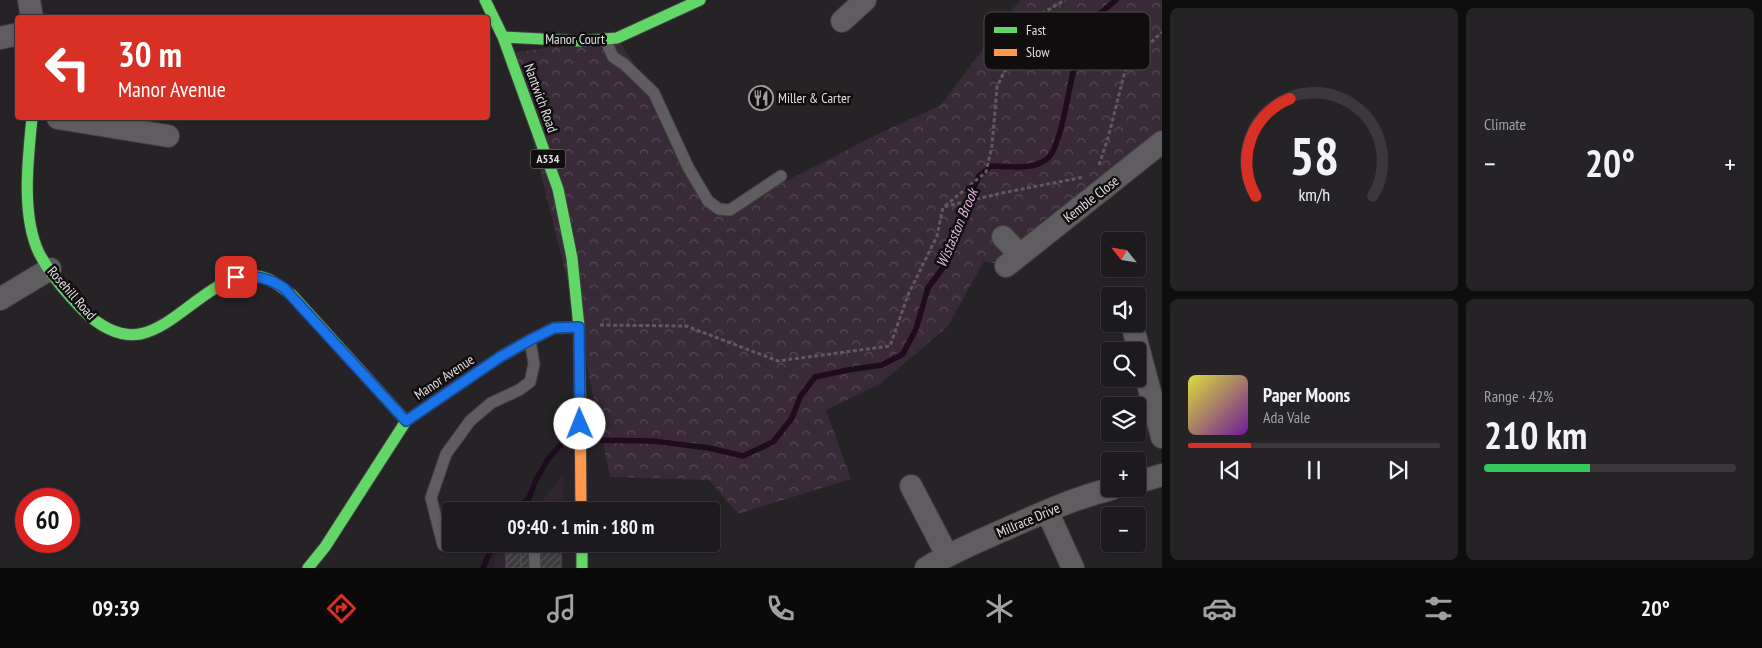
<!DOCTYPE html>
<meta charset="utf-8">
<style>
body{margin:0;font-family:"PT Sans Narrow",sans-serif;background:#252325;color:#f1f3f6;height:100vh;display:flex;flex-direction:column;font-size:19px;white-space:nowrap}
*{box-sizing:border-box;margin:0}
p{font-size:16px;color:#a0a1a3}
.icon{flex:none;width:28px;height:28px;fill:none;stroke:currentColor;stroke-width:2;stroke-linecap:round;stroke-linejoin:round}
.map{position:relative;flex:1;overflow:hidden}
.panel{display:flex;flex-direction:column;gap:8px;padding:8px;background:#0f0e0f;width:600px}
.panel>*{flex:none}
.banner{position:absolute;left:15px;top:15px;width:475px;height:105px;border-radius:5px;box-shadow:0 1px 4px #0004,0 0 0 1px #3a383b;background:#d93025;color:#fff;overflow:hidden}
.needle{width:32px;rotate:300deg}
.controls{position:absolute;left:1101px;top:232px;display:grid;gap:10px}
.controls a{display:grid;place-items:center;width:45px;height:45px;border-radius:5px;background:#1c1a1c;box-shadow:0 1px 4px #0004,0 0 0 1px #3a383b;font-size:25px}
.speed{position:absolute;left:15px;top:488px;display:flex;gap:10px;font-size:25px;font-weight:700;text-align:center}
.speed>*{display:grid;place-content:center;width:65px;height:65px;border-radius:50%;background:#1c1a1c;box-shadow:0 1px 4px #0004,0 0 0 1px #3a383b;line-height:1}
.speed .limit{border:8px solid #d22;background:#fff;color:#111}
.pin{position:absolute;display:grid;place-items:center;width:42px;height:42px;color:#fff;margin:-21px;border-radius:10px;box-shadow:0 2px 8px #0006}
.me{position:absolute;width:55px;margin:-28px;rotate:359deg;stroke-linejoin:round;filter:drop-shadow(0 0 4px #0008)}
.turn{display:flex;align-items:center;gap:18px;height:105px;padding:0 20px;font-size:22px}
.turn .icon{width:65px;height:65px;stroke-width:2.5}
.turn b{display:block;font-size:35px;line-height:42px}
.big{font-size:38px;font-weight:800;line-height:1.1}
.panel .tile{flex:1;display:flex;flex-direction:column;justify-content:center;gap:8px;min-width:0;padding:0 18px;border-radius:8px;background:#252325}
.panel .dial{align-items:center;gap:0}
.dial svg{height:130px;overflow:visible;fill:none;stroke:#3a383b;stroke-width:7;stroke-linecap:round;text-anchor:middle}
.dial text{fill:#f1f3f6;stroke:none}
.song{display:flex;align-items:center;gap:15px}
.cover{width:60px;height:60px;border-radius:8px;background:linear-gradient(135deg,hsl(60 70% 55%),hsl(280 70% 35%))}
.played{height:5px;border-radius:2px;background:linear-gradient(90deg,#d93025 25%,#3a383b 25%)}
.keys{display:flex;justify-content:space-around;direction:ltr}
.heat{display:flex;justify-content:space-between;align-items:center;font-size:28px;direction:ltr}
.charge{height:8px;border-radius:4px;background:linear-gradient(90deg,#34c759 42%,#3a383b 0)}
.panel .tiles{flex:1;display:grid;gap:8px;grid-template-columns:repeat(2,1fr)}
.trip{position:absolute;left:442px;top:502px;width:278px;height:50px;border-radius:5px;background:#1c1a1c;box-shadow:0 1px 4px #0004,0 0 0 1px #3a383b;font-weight:800;line-height:50px;text-align:center}
.menu{display:flex;height:80px;justify-content:space-around;align-items:center;background:#0b0a0b;color:#a0a1a3}
.menu .icon{width:35px;height:35px}
.menu .selected{color:#d93025}
.menu b{font-size:22px;color:#f1f3f6}
main{display:flex;flex:1;min-height:0}
.map>svg:first-child{display:block}
.built{fill:#30262f}
.forest{fill:url(#forest-crowns)}
.lines{fill:none;stroke-linecap:round;stroke-linejoin:round}
.stream{stroke:#1f0b1e;stroke-width:5.5}
.building{fill:url(#building-hatch);stroke:#514f51}
.lane-casing{stroke:#413f41;stroke-width:13}
.street-casing{stroke:#413f41;stroke-width:24}
.fast-casing{stroke:#413f41;stroke-width:13}
.slow-casing{stroke:#413f41;stroke-width:13}
.path{stroke:#5d5b5d;stroke-width:3;stroke-dasharray:4 2.5;stroke-linecap:butt}
.lane{stroke:#5f5d5f;stroke-width:11}
.street{stroke:#5f5d5f;stroke-width:22}
.fast{stroke:#63d668;stroke-width:11}
.slow{stroke:#ff974d;stroke-width:11}
.route-casing{stroke:#114b97;stroke-width:12}
.route{stroke:#1a73e8;stroke-width:9}
.labels{text-anchor:middle;stroke-width:5;stroke-linejoin:round;paint-order:stroke}
.shield{fill:#0f0d0e;stroke:#a19fa1;stroke-width:1}
.shield-label{font-size:12px;font-weight:bold;fill:#e0dde0}
.street-label{font-size:14px;fill:#e0dde0;stroke:#0f0d0e}
.poi-label{font-size:14px;fill:#e0dde0;stroke:#0f0d0e;text-anchor:start}
.water-label{font-size:15px;font-style:italic;fill:#e3b2de;stroke:#0f0d0e}
.key{fill:#0f0d0e;stroke:#4e4b4d;stroke-width:1}
.key-label{font-size:14px;fill:#e0dde0}
</style>
<main>
<div class="map">
<svg width="1162" height="568" viewBox="0 0 1162 568">
<defs>
<pattern id="forest-crowns" width="20" height="18" patternUnits="userSpaceOnUse" patternTransform="scale(1.25)"><rect width="20" height="18" fill="#382a37"/><path d="M2 6a3 3 0 1 1 6 0M12 15a3 3 0 1 1 6 0" fill="none" stroke="#544854"/></pattern>
<pattern id="building-hatch" width="6" height="6" patternUnits="userSpaceOnUse" patternTransform="scale(1.25)"><rect width="6" height="6" fill="#3c3a3c"/><path d="M-1 1l2-2M0 6l6-6M5 7l2-2" fill="none" stroke="#585658"/></pattern>
</defs>
<rect width="100%" height="100%" fill="#262326"/>
<path class="built" d="M564,473L563,511H534L535,510Z
M501,544H563V568H493L497,548Z"/>
<path class="forest" d="M1020,0H1162V142L1006,266L984,261L948,326L880,384L826,410L851,479L738,514L709,480L610,477L579,327L511,53L617,38L654,93L718,209L730,210L876,135L941,105Z"/>
<g class="lines">
<path class="stream" d="M587,440L653,441L709,448L743,456L773,442L792,418L800,397L815,377L848,370L882,365L903,354L916,329L928,288L942,269L979,176L991,166C1008,166 1032,171 1047,159C1064,146 1071,62 1083,36C1090,20 1103,11 1116,0
M514,511L529,498L536,480L548,459L565,440H572
M483,568L493,544"/>
</g>
<path class="building" d="M506,547H521V568H506Z
M521,547H561V568H521Z"/>
<g class="lines">
<defs>
<path id="lane" d="M605,39L613,57L624,64L654,93L688,167L708,201L719,209L730,210L781,176
M534,544L535,568
M443,545L431,498L446,454L470,421L491,403L519,390L530,382L534,364L530,340"/>
<path id="street" d="M29,0L32,18
M842,21L865,0
M0,38L18,34
M58,118L168,136
M1003,237L1020,255
M1006,266L1162,142
M0,299L50,269
M1132,324L1162,437
M1138,482L1162,475
M911,486L947,555
M1047,511L1073,568
M926,568C952,552 979,541 1006,529C1040,514 1074,498 1111,489"/>
<path id="fast" d="M485,0L503,37L558,189L572,258L579,327L580,395
M503,37L580,41L617,38L700,0
M32,118C28,159 21,215 39,253C50,274 66,293 83,310C97,324 118,338 140,334C183,326 223,258 270,280C278,284 285,290 292,295L406,421
M582,544V568
M308,568L325,547L406,421L500,357L530,340L554,328L579,327"/>
<path id="slow" d="M580,395L581,511"/>
</defs>
<use href="#lane" class="lane-casing"/>
<use href="#street" class="street-casing"/>
<use href="#fast" class="fast-casing"/>
<use href="#slow" class="slow-casing"/>
<path class="path" d="M1099,165L1108,138L1125,71L1144,49L1162,32
M945,206L986,172L992,146L997,87L1028,22L1065,0
M600,325L686,326L778,361L890,346L908,295L937,236L943,207L1002,193L1084,177"/>
<use href="#lane" class="lane"/>
<use href="#street" class="street"/>
<use href="#fast" class="fast"/>
<use href="#slow" class="slow"/>
</g>
<g class="lines">
<defs>
<path id="route" d="M236,277C255,275 269,278 284,288L406,421L500,357L530,340L554,328L579,327L580,424"/>
</defs>
<use href="#route" class="route-casing"/>
<use href="#route" class="route"/>
</g>
<defs>
<symbol id="restaurant-ring" viewBox="-11 -11 22 22"><circle r="9.5" fill="#0f0d0e" stroke="#9f9c9f" stroke-width="1.5"/><path d="M-5-6h1v4h1v-4h1v4h1v-4h1v5L-1.5 .5V6h-2V.5L-5-1ZM5-6V6H3V1.5H1.5Q1.5-4 5-6Z" fill="#9f9c9f"/></symbol>
</defs>
<g fill-rule="evenodd">
<use href="#restaurant-ring" x="747" y="84" width="28" height="28"/>
</g>
<g class="labels">
<rect class="shield" x="530.5" y="149.5" width="35" height="19" rx="4"/>
<g class="shield-label">
<text x="548" y="163">A534</text>
</g>
<g class="street-label">
<text x="575" y="44">Manor Court</text>
<text transform="translate(541 98) rotate(70)" y="5">Nantwich Road</text>
<text transform="translate(1091 199) rotate(-38)" y="5">Kemble Close</text>
<text transform="translate(72 293) rotate(49)" y="5">Rosehill Road</text>
<text transform="translate(444 377) rotate(-34)" y="5">Manor Avenue</text>
<text transform="translate(1028 520) rotate(-23)" y="5">Millrace Drive</text>
</g>
<g class="poi-label">
<text x="778" y="103">Miller &amp; Carter</text>
</g>
<g class="water-label">
<text transform="translate(957 228) rotate(-67)" y="5">Wistaston Brook</text>
</g>
</g>
<rect x="984" y="12" width="166" height="58" rx="8" class="key"/>
<rect x="994" y="27" width="23" height="6" fill="#63d668"/>
<rect x="994" y="49" width="23" height="7" fill="#ff974d"/>
<g class="key-label">
<text x="1026" y="35">Fast</text>
<text x="1026" y="57">Slow</text>
</g>
</svg>
<div class="controls">
<a><svg class="needle" viewBox="-14 -14 28 28"><path d="M0-13l5 13h-10z" fill="#e53935"/><path d="M0 13l5-13h-10z" fill="#a0a1a3"/></svg></a>
<a><svg class="icon" aria-label="sound" viewBox="0 0 24 24"><path d="M4 9h4l5-4v14l-5-4H4zM17 9q2 3 0 6"/></svg></a>
<a><svg class="icon" aria-label="search" viewBox="0 0 24 24"><circle cx="10" cy="10" r="6"/><path d="M15 15l6 6"/></svg></a>
<a><svg class="icon" aria-label="layers" viewBox="0 0 24 24"><path d="M12 4l9 5-9 5-9-5zM3 14l9 5 9-5"/></svg></a>
<a>+</a>
<a>−</a>
</div>
<div class="speed"><div class="limit">60</div></div>
<div class="pin" style="left:236px;top:277px;background:#d93025"><svg class="icon" aria-label="arrive" viewBox="0 0 24 24"><path d="M6 21V4h12l-3 4 3 4H6"/></svg></div>
<svg class="me" style="left:580px;top:424px" viewBox="-20 -20 40 40"><circle r="19" fill="#fff"/><path d="M0-13L10 11 0 6-10 11z" fill="#1a73e8"/></svg>
<div class="trip">09:40 · 1 min · 180 m</div>
<div class="banner">
<div class="turn"><svg class="icon" aria-label="left" viewBox="0 0 24 24"><path d="M17 20v-9H6M10 6l-5 5 5 5"/></svg><div><b>30 m</b>Manor Avenue</div></div>
</div>
</div>
<section class="panel">
<div class="tiles">
<div class="tile dial"><svg viewBox="0 0 100 80">
<path d="M14 69A42 42 0 1 1 86 69"/>
<path d="M14 69A42 42 0 0 1 35 9" stroke="#d93025"/>
<text x="50" y="56" font-size="32" font-weight="700">58</text>
<text x="50" y="72" font-size="11">km/h</text>
</svg></div>
<div class="tile"><p>Climate</p>
<div class="heat"><a>−</a><b class="big">20°</b><a>+</a></div>
</div>
<div class="tile">
<div class="song"><i class="cover"></i><div><b>Paper Moons</b><p>Ada Vale</p></div></div>
<div class="played"></div>
<div class="keys"><svg class="icon" aria-label="previous" viewBox="0 0 24 24"><path d="M18 5L8 12l10 7zM5 5v14"/></svg><svg class="icon" aria-label="pause" viewBox="0 0 24 24"><path d="M8 5v14M16 5v14"/></svg><svg class="icon" aria-label="next" viewBox="0 0 24 24"><path d="M6 5l10 7-10 7zM19 5v14"/></svg></div>
</div>
<div class="tile"><p>Range · 42%</p><b class="big">210 km</b><div class="charge"></div></div>
</div>
</section>
</main>
<nav class="menu">
<b>09:39</b>
<svg class="icon selected" aria-label="directions" viewBox="0 0 24 24"><path d="M12 3l9 9-9 9-9-9zM9 14v-3h6M13 9l2 2-2 2"/></svg>
<svg class="icon" aria-label="music" viewBox="0 0 24 24"><path d="M9 18V5l10-2v13"/><circle cx="6" cy="18" r="3"/><circle cx="16" cy="16" r="3"/></svg>
<svg class="icon" aria-label="phone" viewBox="0 0 24 24"><path d="M5 4h4l2 5-3 2q2 4 5 5l2-3 5 2v4C11 20 4 13 5 4z"/></svg>
<svg class="icon" aria-label="climate" viewBox="0 0 24 24"><path d="M12 3v18M4 7l16 10M4 17L20 7"/></svg>
<svg class="icon" aria-label="car" viewBox="0 0 24 24"><path d="M5 17H2v-5l4-1 3-4h7l3 4 3 1v5h-3M9 17h6M6 11h13"/><circle cx="7" cy="17" r="2"/><circle cx="17" cy="17" r="2"/></svg>
<svg class="icon" aria-label="filters" viewBox="0 0 24 24"><path d="M4 7h16M4 17h16"/><circle cx="9" cy="7" r="2"/><circle cx="15" cy="17" r="2"/></svg>
<b>20°</b>
</nav>
